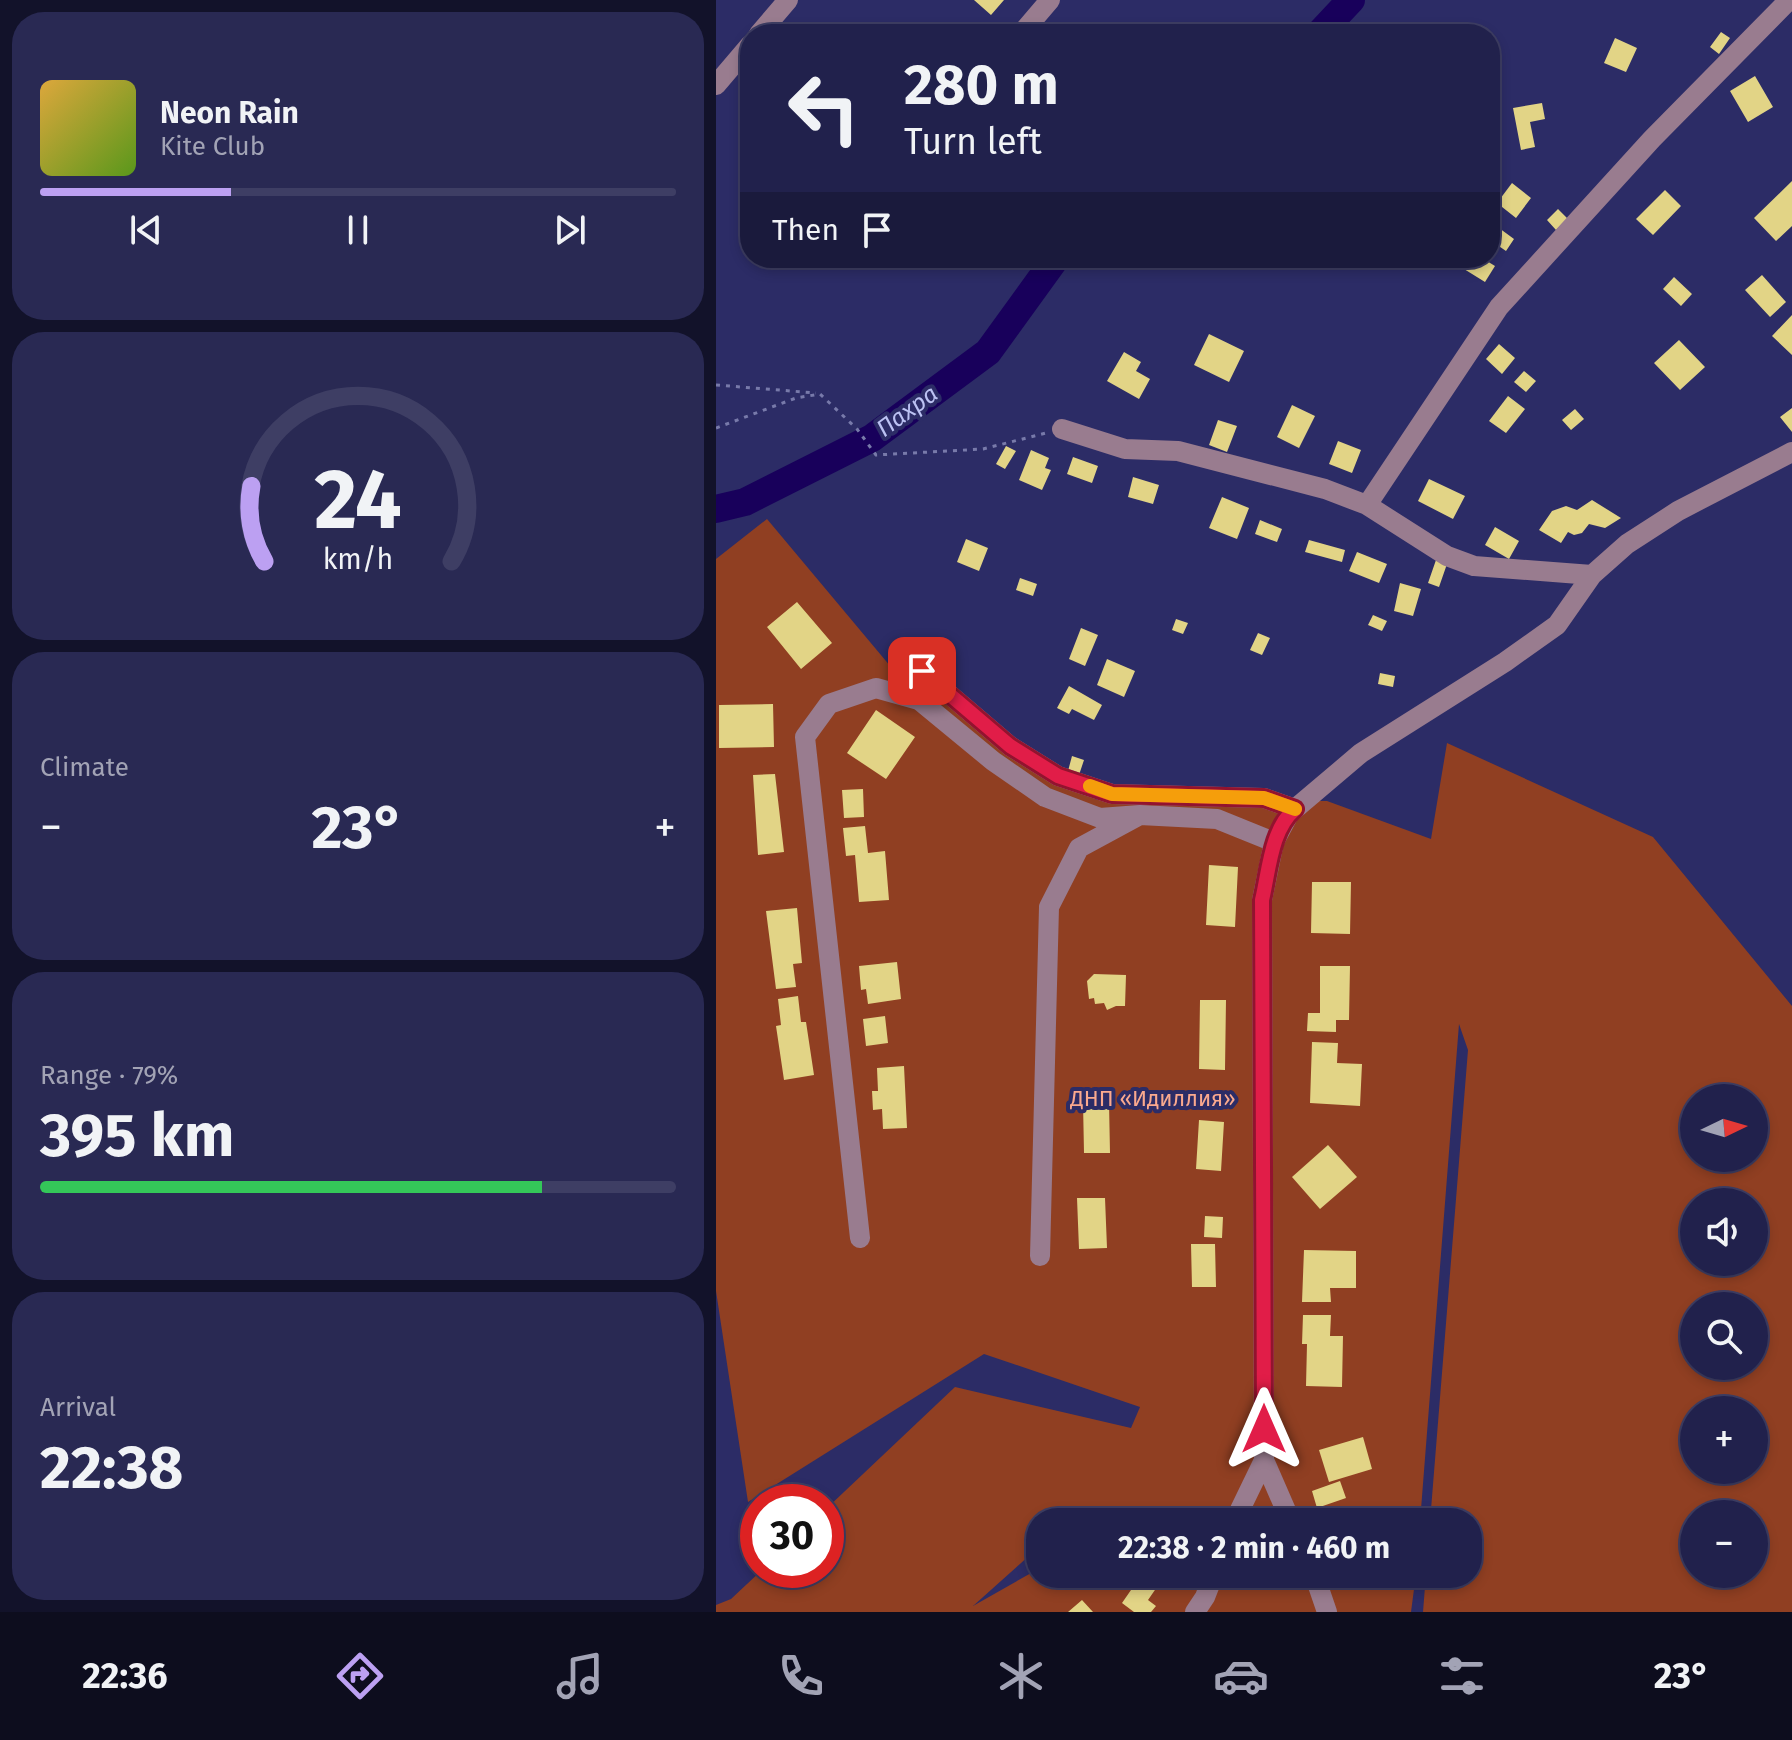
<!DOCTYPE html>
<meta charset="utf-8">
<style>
body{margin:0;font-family:"Fira Sans",sans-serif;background:#292953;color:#f1f3f6;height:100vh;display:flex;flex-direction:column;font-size:30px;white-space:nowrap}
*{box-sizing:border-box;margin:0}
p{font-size:26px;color:#a2a3b5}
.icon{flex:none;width:44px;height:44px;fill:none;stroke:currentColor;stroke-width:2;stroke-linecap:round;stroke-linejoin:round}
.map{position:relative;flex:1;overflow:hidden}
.details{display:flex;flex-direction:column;gap:12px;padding:12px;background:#12122a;width:716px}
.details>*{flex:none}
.guide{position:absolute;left:24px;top:24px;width:760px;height:244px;border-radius:32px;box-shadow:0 4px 12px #0003,0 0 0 2px #3e3e64;background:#21214c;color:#f1f3f6;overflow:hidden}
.needle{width:52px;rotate:85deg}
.buttons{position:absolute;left:964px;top:1084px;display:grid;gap:16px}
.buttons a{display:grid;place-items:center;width:88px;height:88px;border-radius:50%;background:#21214c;box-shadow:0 4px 12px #0003,0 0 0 2px #3e3e64;font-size:40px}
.speed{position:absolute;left:24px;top:1484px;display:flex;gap:16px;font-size:40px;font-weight:700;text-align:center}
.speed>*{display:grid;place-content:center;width:104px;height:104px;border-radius:50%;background:#21214c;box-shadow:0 4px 12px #0003,0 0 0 2px #3e3e64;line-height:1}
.speed .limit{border:12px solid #d22;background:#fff;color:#111}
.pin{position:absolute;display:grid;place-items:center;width:68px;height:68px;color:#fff;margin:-34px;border-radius:16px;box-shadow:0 4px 12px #0006}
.me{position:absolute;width:88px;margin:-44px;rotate:0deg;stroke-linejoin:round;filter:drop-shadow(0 0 6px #0008)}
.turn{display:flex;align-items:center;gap:28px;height:168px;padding:0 32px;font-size:36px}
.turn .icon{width:104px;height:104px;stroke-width:2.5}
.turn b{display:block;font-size:56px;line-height:68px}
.then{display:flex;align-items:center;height:76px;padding:0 32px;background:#0003;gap:16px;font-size:30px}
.big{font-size:60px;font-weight:700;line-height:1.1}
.details .card{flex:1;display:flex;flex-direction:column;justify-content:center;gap:12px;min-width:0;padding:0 28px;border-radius:32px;background:#292953}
.details .dial{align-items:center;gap:0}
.dial svg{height:208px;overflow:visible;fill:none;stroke:#3e3e64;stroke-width:7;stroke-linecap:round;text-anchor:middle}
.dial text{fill:#f1f3f6;stroke:none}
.song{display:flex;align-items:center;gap:24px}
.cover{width:96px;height:96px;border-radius:12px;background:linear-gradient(135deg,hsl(40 70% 55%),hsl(90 70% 35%))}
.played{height:8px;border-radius:4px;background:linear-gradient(90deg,#bca0f2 30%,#3e3e64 30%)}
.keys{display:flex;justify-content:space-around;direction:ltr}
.heat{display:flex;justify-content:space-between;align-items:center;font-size:44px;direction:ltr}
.charge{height:12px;border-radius:6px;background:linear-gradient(90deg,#34c759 79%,#3e3e64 0)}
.trip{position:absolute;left:310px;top:1508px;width:456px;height:80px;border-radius:32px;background:#21214c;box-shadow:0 4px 12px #0003,0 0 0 2px #3e3e64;font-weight:700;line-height:80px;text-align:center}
.tab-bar{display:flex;height:128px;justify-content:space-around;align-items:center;background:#0d0d1e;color:#a2a3b5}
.tab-bar .icon{width:56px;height:56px}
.tab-bar .current{color:#bca0f2}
.tab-bar b{font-size:36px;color:#f1f3f6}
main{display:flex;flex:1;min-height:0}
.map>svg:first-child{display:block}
.green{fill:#903f22;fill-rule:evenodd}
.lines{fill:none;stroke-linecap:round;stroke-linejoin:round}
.river{stroke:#18005b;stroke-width:28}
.building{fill:#e2d486}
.path{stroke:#787aaa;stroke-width:3;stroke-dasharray:4 6;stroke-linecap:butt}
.minor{stroke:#997c8f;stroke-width:20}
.route-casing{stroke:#92132f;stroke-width:20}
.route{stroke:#e11d48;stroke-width:14}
.slow{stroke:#f59e0b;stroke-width:14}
.labels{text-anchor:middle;stroke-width:8;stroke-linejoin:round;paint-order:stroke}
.park-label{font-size:22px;fill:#faa98e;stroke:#2c2c66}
.water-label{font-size:24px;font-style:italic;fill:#bcc2f3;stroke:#2c2c66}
</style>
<main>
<section class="details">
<div class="card">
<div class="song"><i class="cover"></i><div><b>Neon Rain</b><p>Kite Club</p></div></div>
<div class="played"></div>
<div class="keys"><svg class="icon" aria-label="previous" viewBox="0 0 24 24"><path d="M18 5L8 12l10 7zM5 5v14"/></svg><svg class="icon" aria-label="pause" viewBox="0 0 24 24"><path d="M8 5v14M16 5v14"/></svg><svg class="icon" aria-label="next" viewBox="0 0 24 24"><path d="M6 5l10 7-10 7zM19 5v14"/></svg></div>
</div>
<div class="card dial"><svg viewBox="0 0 100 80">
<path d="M14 69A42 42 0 1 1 86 69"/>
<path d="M14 69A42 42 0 0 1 9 40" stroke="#bca0f2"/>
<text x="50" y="56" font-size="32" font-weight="700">24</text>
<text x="50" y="72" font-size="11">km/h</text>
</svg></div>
<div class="card"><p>Climate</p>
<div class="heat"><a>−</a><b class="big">23°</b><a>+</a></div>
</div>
<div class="card"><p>Range · 79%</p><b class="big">395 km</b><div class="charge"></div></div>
<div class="card"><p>Arrival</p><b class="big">22:38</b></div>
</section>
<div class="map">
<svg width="1076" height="1612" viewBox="0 0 1076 1612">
<rect width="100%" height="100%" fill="#2c2c66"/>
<path class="green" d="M51,519L180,673L381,800L611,801L715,839L731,743L937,837L1076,1006V1612H707L710,1574H752V1522H714L752,1050L743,1024L704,1522H368L355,1519L324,1522V1546L257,1606L324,1568V1574H700L695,1612H0V1605L15,1599L46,1570H110V1509L239,1387L415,1428L424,1407L268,1354L32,1502L0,1291V559ZM978,1098H1038V1158H978ZM978,1202H1038V1262H978ZM978,1306H1038V1366H978ZM978,1410H1038V1470H978ZM978,1514H1038V1574H978Z"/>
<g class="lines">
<path class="river" d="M603,34L635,0
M0,509L29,502L156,438L272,352L340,258"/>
</g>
<path class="building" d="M258,0H288L275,15Z
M1005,32L1014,38L1003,54L994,47Z
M899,38L921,48L910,72L888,63Z
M1039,76L1057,107L1032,122L1014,91Z
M826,103L829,119L814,122L819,147L805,150L797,108Z
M1076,181V226L1060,241L1038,218Z
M796,183L815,198L800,218L781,203Z
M949,190L965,206L937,235L920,219Z
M842,209L852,219L840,230L831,220Z
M783,228L798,239L790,251L774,240Z
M755,258H766L779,266L769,282L748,269Z
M1046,275L1070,302L1054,317L1029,290Z
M958,277L976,294L965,306L947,289Z
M1076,315V355L1056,336Z
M493,334L528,351L513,382L478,365Z
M963,340L989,367L964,390L938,363Z
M783,344L799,358L786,374L770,359Z
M408,352L425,362L420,371L434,379L423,399L391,381Z
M808,371L820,381L810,392L798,382Z
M792,396L809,409L790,433L773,421Z
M576,405L599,416L583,448L561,437Z
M1076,408V432L1064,417Z
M859,409L868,419L855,430L846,420Z
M502,420L521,426L511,452L493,445Z
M622,441L645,450L636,473L613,464Z
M290,446L300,451L289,469L280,464Z
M315,450L333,458L329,468L335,470L326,490L303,480Z
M357,457L382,466L376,483L351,474Z
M417,477L443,485L437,504L412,497Z
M713,479L749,496L737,519L702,501Z
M506,497L533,508L521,539L493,528Z
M876,500L905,518L889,528L873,524L866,533L858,535L852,532L845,543L823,530L836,511L850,506L861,510Z
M544,520L566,529L561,542L539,534Z
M779,527L803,541L793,559L769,545Z
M250,539L272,548L263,571L241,562Z
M593,540L629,550L626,562L589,552Z
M641,552L671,564L663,583L633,571Z
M720,560L731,564L723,587L712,583Z
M304,578L321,584L317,596L300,590Z
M684,583L705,589L697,616L678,611Z
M81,602L116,643L85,669L51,627Z
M657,615L671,621L666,631L652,625Z
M460,619L472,623L467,634L456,630Z
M365,628L382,635L369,666L353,659Z
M542,633L554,638L546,655L534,650Z
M391,659L419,671L408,697L381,685Z
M664,673L679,676L677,687L662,684Z
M353,686L386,705L378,720L356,709L353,714L341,708Z
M57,704L58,747L3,748V705Z
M160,710L199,737L170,779L131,753Z
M356,756L368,760L363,775L352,771Z
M59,774L68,852L42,855L37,775Z
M147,789L148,817L128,818L126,790Z
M149,826L152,853L169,851L173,900L143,902L139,855L130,856L127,828Z
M493,865L522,867L519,927L490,925Z
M596,882H635L634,934L595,933Z
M81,908L86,963L77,964L80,987L60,989L50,911Z
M181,962L185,999L152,1004L150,989L145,990L143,966Z
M604,966H634L633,1020H620V1032L591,1031L592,1013H604Z
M378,974L410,975L409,1006H400L391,1010L388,1003L379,1004L378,998L373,999L371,981Z
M82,996L85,1022H90L98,1075L68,1080L60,1026L65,1025L62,999Z
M484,1000H510L509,1070L483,1069Z
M169,1016L172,1043L150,1046L147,1019Z
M596,1042L622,1043L621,1063L646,1064L644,1106L594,1103Z
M188,1066L191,1128L167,1129L166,1109L157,1110L156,1091H162L161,1068Z
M367,1102H393L394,1153H368Z
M483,1120L508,1122L505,1171L480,1169Z
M612,1145L641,1177L604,1209L576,1177Z
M361,1198H389L391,1248L363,1249Z
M489,1216L507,1217L506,1238L488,1237Z
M475,1244H499L500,1287H476Z
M588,1250L640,1251V1288H614L615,1302H586Z
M587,1315H615L614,1336H627L626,1387L590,1386L591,1344H586Z
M647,1437L656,1469L613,1482L603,1450Z
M624,1481L630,1498L601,1508L596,1491Z
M633,1509L638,1522H607L606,1519Z
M407,1574H450L432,1600L440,1606L435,1612H418L406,1603L415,1590L402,1581Z
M646,1574H687L689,1579L651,1590Z
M366,1600L377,1612H352Z"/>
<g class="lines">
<path class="path" d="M0,385L100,393
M0,428L80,398L104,394L141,429L160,455L267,449L330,433"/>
<path class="minor" d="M43,34L72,0
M305,34L334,0
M0,85L34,45
M346,429L409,449L462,451L609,489L651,505L731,556L758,566L876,575
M651,505L783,307L936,139L1073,0
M206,671L294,746L342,776L396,794L548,798L579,809
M144,1238L89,737L113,704L160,688L203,700L277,761L329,797L384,818L424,815
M324,1256L333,907L363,848L424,815L501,819L558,842
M518,1522L548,1460
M575,1522L548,1460L546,900L558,842L573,814L645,753L789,662L841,625L876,575L911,544L962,511L1076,452
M598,1574L611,1612
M479,1612L489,1597L498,1574"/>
</g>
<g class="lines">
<defs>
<path id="route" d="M206,671L294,746L342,776L396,794L548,798L579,809C555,829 553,871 546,900L548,1429"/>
</defs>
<use href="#route" class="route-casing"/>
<use href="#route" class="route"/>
<path class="slow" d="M374,786L396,794L548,798L579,809"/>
</g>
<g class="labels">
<g class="park-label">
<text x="437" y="1106">ДНП «Идиллия»</text>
</g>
<g class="water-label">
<text transform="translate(191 411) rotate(-36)" y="8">Пахра</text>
</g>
</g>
</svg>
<div class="buttons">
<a><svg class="needle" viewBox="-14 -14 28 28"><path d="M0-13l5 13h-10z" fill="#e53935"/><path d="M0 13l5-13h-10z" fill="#a2a3b5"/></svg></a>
<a><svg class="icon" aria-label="sound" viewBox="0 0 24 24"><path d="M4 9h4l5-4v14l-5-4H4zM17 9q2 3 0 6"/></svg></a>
<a><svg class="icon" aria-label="search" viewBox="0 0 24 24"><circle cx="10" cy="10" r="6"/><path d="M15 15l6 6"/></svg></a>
<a>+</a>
<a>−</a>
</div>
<div class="speed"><div class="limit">30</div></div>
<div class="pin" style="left:206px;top:671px;background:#d93025"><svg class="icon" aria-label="arrive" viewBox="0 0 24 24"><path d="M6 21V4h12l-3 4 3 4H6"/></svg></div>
<svg class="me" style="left:548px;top:1429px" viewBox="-20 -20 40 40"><path d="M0-17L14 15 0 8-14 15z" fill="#e11d48" stroke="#fff" stroke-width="4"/></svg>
<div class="trip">22:38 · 2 min · 460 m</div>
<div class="guide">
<div class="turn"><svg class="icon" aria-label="left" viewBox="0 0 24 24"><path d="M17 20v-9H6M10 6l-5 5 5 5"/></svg><div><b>280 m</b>Turn left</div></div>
<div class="then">Then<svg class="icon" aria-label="arrive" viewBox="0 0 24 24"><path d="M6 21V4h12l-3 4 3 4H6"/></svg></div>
</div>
</div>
</main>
<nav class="tab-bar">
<b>22:36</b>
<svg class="icon current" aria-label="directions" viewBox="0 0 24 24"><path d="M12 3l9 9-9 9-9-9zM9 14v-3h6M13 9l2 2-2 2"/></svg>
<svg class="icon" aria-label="music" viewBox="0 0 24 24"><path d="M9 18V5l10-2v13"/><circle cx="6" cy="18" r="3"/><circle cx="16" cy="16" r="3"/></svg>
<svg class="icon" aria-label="phone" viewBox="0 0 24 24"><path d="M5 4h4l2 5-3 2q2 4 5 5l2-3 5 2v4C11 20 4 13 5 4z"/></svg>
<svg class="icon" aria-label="climate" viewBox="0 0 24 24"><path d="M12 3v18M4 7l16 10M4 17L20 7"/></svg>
<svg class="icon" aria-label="car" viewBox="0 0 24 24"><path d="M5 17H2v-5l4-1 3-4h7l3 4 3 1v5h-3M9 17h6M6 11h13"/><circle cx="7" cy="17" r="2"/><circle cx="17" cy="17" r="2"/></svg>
<svg class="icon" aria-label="filters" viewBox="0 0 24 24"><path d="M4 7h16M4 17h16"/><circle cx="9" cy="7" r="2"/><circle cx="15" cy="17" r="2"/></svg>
<b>23°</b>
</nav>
